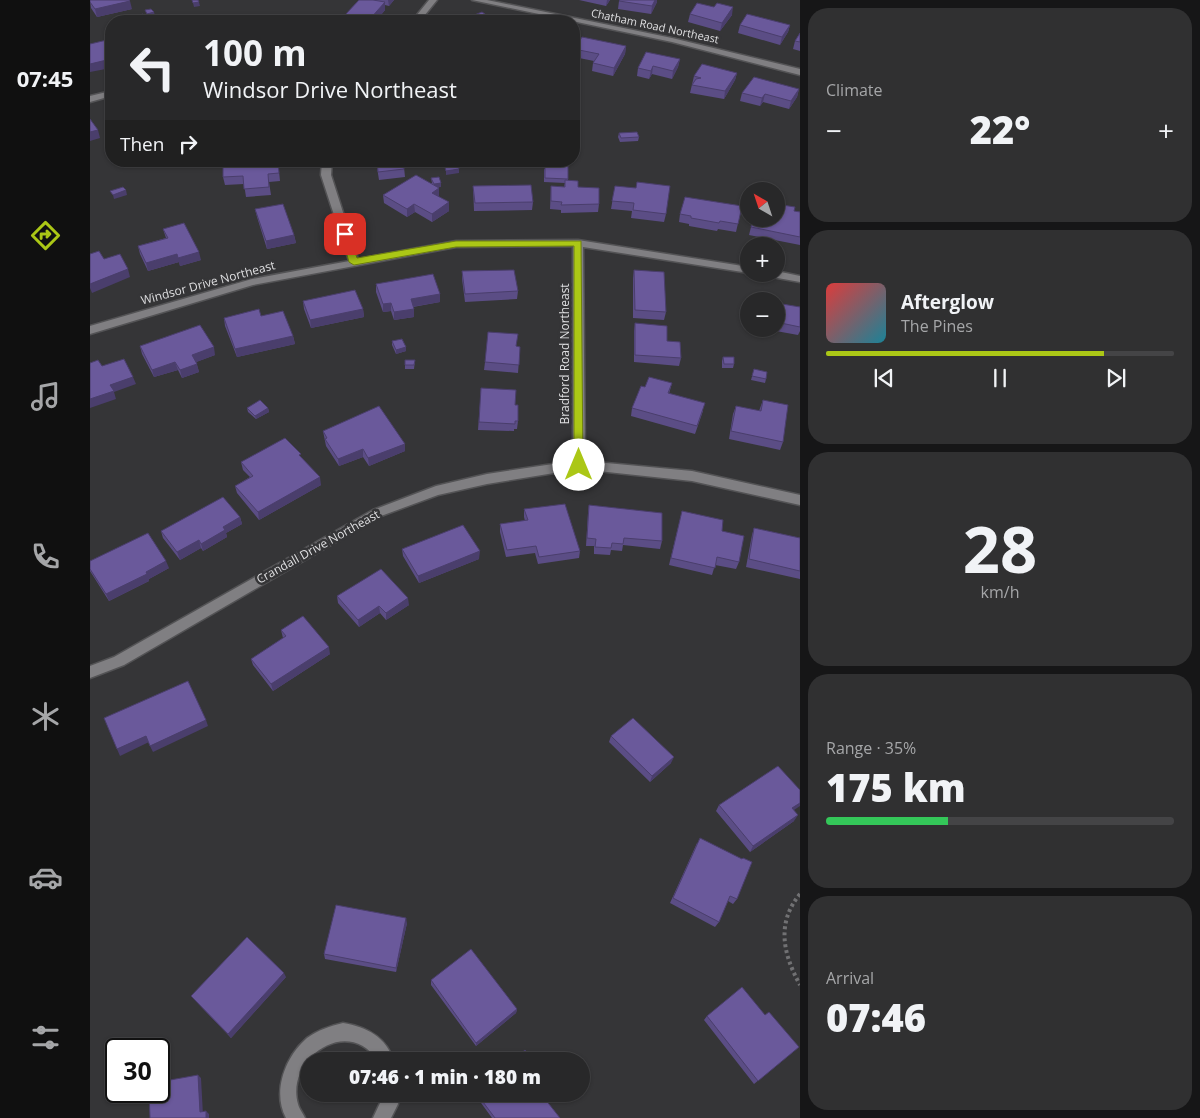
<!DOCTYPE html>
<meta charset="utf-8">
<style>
body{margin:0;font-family:"Open Sans",sans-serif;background:#303031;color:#f1f3f6;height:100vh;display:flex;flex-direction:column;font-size:19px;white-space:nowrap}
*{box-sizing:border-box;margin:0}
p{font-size:16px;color:#a5a6a8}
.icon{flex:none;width:28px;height:28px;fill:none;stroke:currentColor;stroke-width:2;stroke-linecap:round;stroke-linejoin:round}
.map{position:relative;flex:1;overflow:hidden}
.side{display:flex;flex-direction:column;gap:8px;padding:8px;background:#161617;width:400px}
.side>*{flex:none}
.hud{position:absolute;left:15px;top:15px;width:475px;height:152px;border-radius:20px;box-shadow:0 1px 4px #0004,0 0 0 1px #444446;background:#282829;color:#f1f3f6;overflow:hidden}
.needle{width:32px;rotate:321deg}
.buttons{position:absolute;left:650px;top:182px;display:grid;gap:10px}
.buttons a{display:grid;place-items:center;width:45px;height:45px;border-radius:50%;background:#282829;box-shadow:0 1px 4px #0004,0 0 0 1px #444446;font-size:25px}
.speed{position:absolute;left:15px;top:1038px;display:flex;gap:10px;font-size:25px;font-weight:700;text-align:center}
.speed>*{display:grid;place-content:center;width:65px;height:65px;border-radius:50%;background:#282829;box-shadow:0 1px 4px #0004,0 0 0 1px #444446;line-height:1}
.speed .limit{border:2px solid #111;border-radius:8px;background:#fff;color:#111}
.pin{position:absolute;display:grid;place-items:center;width:42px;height:42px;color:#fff;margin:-21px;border-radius:10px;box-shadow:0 2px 8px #0006}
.me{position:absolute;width:55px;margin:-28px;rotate:0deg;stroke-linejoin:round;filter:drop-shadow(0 0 4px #0008)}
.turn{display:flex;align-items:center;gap:18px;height:105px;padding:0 15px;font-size:22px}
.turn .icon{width:65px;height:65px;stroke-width:2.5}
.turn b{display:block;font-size:35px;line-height:42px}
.then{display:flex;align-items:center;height:48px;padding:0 15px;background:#0003;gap:10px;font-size:19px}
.big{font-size:38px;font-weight:800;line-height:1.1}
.side .widget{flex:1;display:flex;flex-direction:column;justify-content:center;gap:8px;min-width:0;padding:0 18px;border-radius:20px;background:#303031}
.side .dial{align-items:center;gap:0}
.dial b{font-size:65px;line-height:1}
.song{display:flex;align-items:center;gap:15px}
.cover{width:60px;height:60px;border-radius:8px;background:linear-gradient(135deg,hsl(0 70% 55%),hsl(190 70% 35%))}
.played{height:5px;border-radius:2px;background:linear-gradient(90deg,#abc716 80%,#444446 80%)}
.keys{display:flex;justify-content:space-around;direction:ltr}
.heat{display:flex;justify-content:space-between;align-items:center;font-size:28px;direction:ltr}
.charge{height:8px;border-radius:4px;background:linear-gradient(90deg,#34c759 35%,#444446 0)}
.trip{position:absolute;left:210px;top:1052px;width:290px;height:50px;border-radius:25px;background:#282829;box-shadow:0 1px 4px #0004,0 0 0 1px #444446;font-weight:800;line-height:50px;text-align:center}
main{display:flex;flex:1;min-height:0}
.dock{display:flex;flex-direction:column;width:90px;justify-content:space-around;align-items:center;background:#101010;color:#a5a6a8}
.dock .icon{width:35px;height:35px}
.dock .on{color:#abc716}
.dock b{font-size:22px;color:#f1f3f6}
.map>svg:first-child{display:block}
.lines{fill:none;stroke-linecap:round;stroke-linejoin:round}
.minor-casing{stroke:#535355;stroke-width:3}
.path{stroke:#717173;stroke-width:4;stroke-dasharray:3 3;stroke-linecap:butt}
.minor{fill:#807f82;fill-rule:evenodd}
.wall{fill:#5b4d85}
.shaded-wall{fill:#4a3e6c}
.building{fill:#6a599b;stroke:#4a3e6c}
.route{fill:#abc716;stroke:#6f810e}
.labels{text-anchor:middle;stroke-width:5;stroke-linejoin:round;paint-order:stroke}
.far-street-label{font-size:11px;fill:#dfdfe1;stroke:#353537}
.street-label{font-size:12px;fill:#dfdfe1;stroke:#353537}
</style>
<main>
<nav class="dock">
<b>07:45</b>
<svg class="icon on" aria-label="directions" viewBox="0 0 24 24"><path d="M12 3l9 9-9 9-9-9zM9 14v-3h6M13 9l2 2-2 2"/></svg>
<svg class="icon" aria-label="music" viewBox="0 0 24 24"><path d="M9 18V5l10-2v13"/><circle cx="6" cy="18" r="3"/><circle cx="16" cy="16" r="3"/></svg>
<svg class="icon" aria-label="phone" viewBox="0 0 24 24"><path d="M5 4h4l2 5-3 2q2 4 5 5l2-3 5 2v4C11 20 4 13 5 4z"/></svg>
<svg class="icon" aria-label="climate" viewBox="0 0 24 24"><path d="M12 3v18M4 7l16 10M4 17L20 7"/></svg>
<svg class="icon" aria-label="car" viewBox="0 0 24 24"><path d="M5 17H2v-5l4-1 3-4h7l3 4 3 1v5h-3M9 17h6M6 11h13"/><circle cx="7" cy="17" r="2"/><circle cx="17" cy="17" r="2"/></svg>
<svg class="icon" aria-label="filters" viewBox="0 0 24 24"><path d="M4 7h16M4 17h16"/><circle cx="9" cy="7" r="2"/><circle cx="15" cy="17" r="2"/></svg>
</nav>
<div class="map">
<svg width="710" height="1118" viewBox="0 0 710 1118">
<rect width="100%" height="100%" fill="#353537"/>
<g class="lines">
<defs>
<path id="minor" d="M339,0H347L330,21H322Z
M382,0H397L582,38L710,69V75L582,42Z
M21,91V96L0,102V96Z
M232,161H242L241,175L268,259L366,241L488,240L659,267V273L493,247L495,461L602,471L710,495V505L602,481L489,469L397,484L348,495L291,516L34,665L0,678V666L24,657L283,510L346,486L397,474L483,461V246L366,247L163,285L0,334V326L162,279L259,261L231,175Z
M686,271L710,276V282L682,277L677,274H686Z
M253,1023C277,1027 296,1037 304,1061H288C257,1014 195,1060 208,1104C209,1109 213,1113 215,1118H196C182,1092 195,1057 217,1038C228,1030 240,1026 253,1023Z
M291,1094H307L308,1104L301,1118H283L290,1103Z"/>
</defs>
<use href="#minor" class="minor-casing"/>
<path class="path" d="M710,894C686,923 693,954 710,985"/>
<use href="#minor" class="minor"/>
</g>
<path class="wall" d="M0,0L42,9L7,17L1,8Z
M269,0H304L299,6L295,5V10L286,21H256L255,15Z
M489,0H520L516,6Z
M529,1L567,2L561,14L528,9Z
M600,14L642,15L630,31L598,22Z
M650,25H700L698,32L690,45L648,33Z
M710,33V51L703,49L705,41Z
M536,46L535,54L523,76L502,71L503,63L504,61L484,57V49Z
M590,59L588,67L582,79L562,74L559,79L547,76L548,68Z
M647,73L645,80L634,99L600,93L604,76Z
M709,89L707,97L699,109L673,102L670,106L650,101L652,93Z
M529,133L549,137L548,141L530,142L528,137Z
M188,161L190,181L179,182L181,195L156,197L154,184L135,185L133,177Z
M286,161H326V166L314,167L315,177L289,180Z
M454,169L478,179V180L488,187L509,204L508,212L471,213V210L460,209L461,186L474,187L475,183L454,182Z
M341,178L351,187H349V196H348L359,211L342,222L325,212L317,217L294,203L293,195L342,183Z
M383,186L443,202L442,210L384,211Z
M525,186L576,214L574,222L541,218L542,211L521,209Z
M652,206L646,232L628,229L627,231L599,226V224L589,222L590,214Z
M165,209L204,235L206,243L177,249L167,217Z
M704,211L710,212V245L659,235L663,219H686Z
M73,229L111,260L90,266L89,262L58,271L50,254L48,246L76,238Z
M544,270L576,312L574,320L543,318V278Z
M372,271L428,291L427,299L375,302L372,279Z
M286,284L350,294V302L323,307L324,317L304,320L301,311L293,312L286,292Z
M213,301L273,309L274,317L221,328L214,309Z
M686,303L710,307V331L708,335L675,329H686Z
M171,316L203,336L205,344L147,357L135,326L134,318Z
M545,323L577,341L591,358L589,366L544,362V331Z
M302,341L316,347V351L306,354L302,345Z
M50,346L125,355L106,362L109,372L92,378L88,370L64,377L52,354Z
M427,347H430L428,373L394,370L395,362Z
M633,357L644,364L643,368H632V361Z
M325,360L324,369H315V365Z
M664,369L676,379L675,383L661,380Z
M582,383L579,394L613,411L605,434L541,416L542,408L555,387Z
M391,388L425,405L428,421L427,429H424V431L388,430Z
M673,400L693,442L690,450L639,439L643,414L646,406L669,411Z
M157,408H178L179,412L166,419L158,412Z
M233,431L315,451L279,466L273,457L249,466L236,446Z
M212,458L231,485L169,520L147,493L145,486L160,477L153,470L151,462Z
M499,505L572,541L570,549L533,545L532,551L521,550L520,555L504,554V546H496L498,513Z
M434,509L490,551L489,558L448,564L445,553L416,557L410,532V524L435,521L434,517Z
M592,511L632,531L649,562L646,569L625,565L622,575L579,565Z
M150,517L152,524L136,533L137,537L113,551L111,548L90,560L73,538L71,531Z
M664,528L710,538V579L656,567L662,535Z
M312,549L389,559L329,583L313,556Z
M0,561L79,568L59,579V581L19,601L0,571Z
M247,596L319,605L296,620L290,613L269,627L248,603Z
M191,630L240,654L183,691L163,665L161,659L193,638Z
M521,736L581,763L560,782L519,742Z
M629,805L703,810L704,821L660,852L626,811Z
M607,843L652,859L647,899L643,904L638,901L629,922L625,927L580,903Z
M317,923L306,972L235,959L234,954Z
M196,977L141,1038L101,996Z
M341,980L427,1009L426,1013L386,1046L341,985Z
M675,1015L709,1047L664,1084L614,1020L617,1016Z
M386,1094H451L470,1118H402L386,1096Z"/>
<path class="shaded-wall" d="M298,0H304L299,6Z
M517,0H520L516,6Z
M565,0H567V2L561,14L562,6Z
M40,1L42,9L7,17L5,9Z
M109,2L110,6L104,7L103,3Z
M295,2V10L286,21H279V20Z
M643,7L642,15L630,31L632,23Z
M64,12L65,16L58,18L57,14Z
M55,17L56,21H46L45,20Z
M700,25L698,32L690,45L692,37Z
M536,46L535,54L523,76L524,68Z
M21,59V68L0,72V64Z
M590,59L588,67L582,79L583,71Z
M563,66L562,74L559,79L561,71Z
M647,73L645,80L634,99L635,91Z
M709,89L707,97L699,109L701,101Z
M675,94L673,102L670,106L672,98Z
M8,130L10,138L0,141V132Z
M369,169V173L356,175V171Z
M351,183V187L344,188V184Z
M349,188V196L342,201V193Z
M36,190L37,195L24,199L23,195Z
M359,202V211L342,222V214Z
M324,204L325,212L317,217V209Z
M204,235L206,243L177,249L176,241Z
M109,252L111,260L90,266L88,258Z
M87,254L89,262L58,271L56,263Z
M38,269L40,277L2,293L0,288V284Z
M350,294V302L321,307V299Z
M301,303V311L293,312V304Z
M273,309L274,317L221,328L220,320Z
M324,309V317L304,320V312Z
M203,336L205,344L147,357L145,349Z
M124,347L125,355L104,363L102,355Z
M316,347V351L306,354V350Z
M85,362L88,370L64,377L62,370Z
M107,364L109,372L92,378L90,370Z
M43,377L46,384L24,392L26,399L0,408V399L20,385Z
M178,408L179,412L166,419L165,416Z
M315,444V451L279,466L278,458Z
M273,449V457L249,466L248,459Z
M230,477L231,485L169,520L168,512Z
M150,517L152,524L136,533L137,537L113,551L111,544L133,527Z
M109,540L111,548L90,560L87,552Z
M390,551L389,559L329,583L328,576Z
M76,561L79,568L59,579V581L19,601L16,594Z
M318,598L319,605L296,620V613Z
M289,606L290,613L269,627L268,620Z
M239,647L240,654L183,691L181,684Z
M116,720L118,726L63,752L60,746Z
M56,736L59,742L30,756L27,749Z
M584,757L581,763L560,782L562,776Z
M710,803V806L698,814L702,808Z
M708,815L704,821L660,852L663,846Z
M316,918L317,923L306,972V968Z
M194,973L196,977L141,1038L138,1034Z
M427,1009L426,1013L386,1046V1043Z
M108,1075L111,1078L113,1115L110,1112Z
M116,1111L119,1114V1118H116Z"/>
<path class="building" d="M0,0H39L40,1L5,9L0,2Z
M102,0H108L109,2L103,3Z
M269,0H283L295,2L279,20L255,15Z
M530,0H565L562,6L529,1Z
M607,3L624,7L627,3L643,7L632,23L600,14Z
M61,9L64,12L57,14L55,10Z
M392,12L405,21H369Z
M53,14L55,17L45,20L43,17Z
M657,14L700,25L692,37L650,25Z
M158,19H181L180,21H157Z
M710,33V42L705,41Z
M492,37L536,46L524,68L503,63L509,54L484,49Z
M21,39V59L0,64V44Z
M556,52L590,59L583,71L563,66L561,71L548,68Z
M612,64L647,73L635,91L602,85L606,79L611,78L604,76Z
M664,77L709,89L701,101L675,94L672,98L652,93Z
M0,119L8,130L0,132Z
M547,132L549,137L531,138L529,133Z
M142,161H188L189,173L178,174L179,187L154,189L153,176L133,177V167L142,166Z
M287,161H313L314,169L288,172Z
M367,163L369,169L356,171L354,164Z
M455,165L478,166V179L455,178Z
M326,175L349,188L342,193L359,202L342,214L324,204L317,209L293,195Z
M349,177L351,183L344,184L341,178Z
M475,180L488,181V187L509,188V204L471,205L472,202L461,201V186L475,187Z
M547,182L580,186L576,214L543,210L544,203L522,201L525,186L546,188Z
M441,185L443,202L385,203L383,186Z
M33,187L36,190L23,195L20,191Z
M595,197L652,206L648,224L630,221L629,223L601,218V216L590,214Z
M193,204L204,235L176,241L165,209Z
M686,204L705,207L704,211L710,212V237L661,227L663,219H686Z
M94,223L109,252L88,258L87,254L56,263L48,246L78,238L73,229Z
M9,251L14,259L30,254L38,269L0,284V254Z
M424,270L428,291L375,294L372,271Z
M544,270L574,272L576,312L545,310Z
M343,274L350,294L321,299L324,309L304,312L301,303L293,304L286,284Z
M265,290L273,309L220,320L213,301Z
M686,303L710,307V327L686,322Z
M169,309L171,316L193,311L203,336L145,349L134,318Z
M545,323L577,326V341L590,342L591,358L545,355Z
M110,325L124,347L102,355L107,364L90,370L85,362L62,370L50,346Z
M398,332L428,334L426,346L430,347L429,365L395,362Z
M312,339L316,347L306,350L302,341Z
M633,357H644V364H634Z
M34,359L43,377L20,385L24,391L0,399V363L8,360L12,366Z
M315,360H325L324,365H315Z
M664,369L677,372L676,379L662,376Z
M559,377L582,383L578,393L615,403L607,426L542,408L551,386L555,387Z
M391,388L426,390L425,405H428V421H425V424L389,422Z
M170,400L178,408L165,416L157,408Z
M673,400L698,405L693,442L641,431L646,406L671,411Z
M289,406L315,444L278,458L273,449L248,459L235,439L237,438L233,431Z
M195,438L211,454L209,455L230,477L168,512L145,486L163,476L151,462Z
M133,497L150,517L133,527L135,530L111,544L109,540L87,552L71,531Z
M475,504L490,551L449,557L446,546L417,550L410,524L438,520L434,509Z
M499,505L572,513V541L534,538L533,544L522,543L521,548L505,547L506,539L497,538Z
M592,511L633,520L632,531L654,536L649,562L627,557L625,568L581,558Z
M373,525L390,551L328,576L312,549Z
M664,528L710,538V571L659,559Z
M58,533L76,561L56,572L57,574L16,594L0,569V561Z
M291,569L318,598L296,613L289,606L268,620L247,596Z
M213,616L239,647L181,684L161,659L196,636L191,630Z
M98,681L116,720L60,746L56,736L27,749L14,718Z
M543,718L584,757L562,776L521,736Z
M688,766L710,790V803L702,808L708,815L663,846L629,805Z
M610,838L652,859L653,858L662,862L647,899L640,896L629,922L583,898Z
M246,905L316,918L306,968L234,954Z
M157,937L194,973L138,1034L101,996Z
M381,949L427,1009L386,1043L341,980Z
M652,987L675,1015L679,1012L709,1047L668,1081L617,1016Z
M435,1050L444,1061H422Z
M108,1075L110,1112L116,1111V1118H60L59,1091H69V1082Z
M387,1094H451L470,1118H405Z"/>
<path class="route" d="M252,232L259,234L267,258L366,241H491L493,468H485L484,465V246L366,247L264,265L259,262L251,234Z"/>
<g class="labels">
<g class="far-street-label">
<text transform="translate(565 26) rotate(12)" y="4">Chatham Road Northeast</text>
</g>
<g class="street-label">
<text transform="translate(118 283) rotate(-15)" y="4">Windsor Drive Northeast</text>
<text transform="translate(475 354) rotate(-90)" y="4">Bradford Road Northeast</text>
<text transform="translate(228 547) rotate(-29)" y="4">Crandall Drive Northeast</text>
</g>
</g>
</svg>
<div class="buttons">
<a><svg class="needle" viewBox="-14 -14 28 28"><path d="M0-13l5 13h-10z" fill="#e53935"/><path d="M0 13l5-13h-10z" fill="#a5a6a8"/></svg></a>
<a>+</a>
<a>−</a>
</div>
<div class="speed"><div class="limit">30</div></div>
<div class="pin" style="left:255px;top:234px;background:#d93025"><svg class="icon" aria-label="arrive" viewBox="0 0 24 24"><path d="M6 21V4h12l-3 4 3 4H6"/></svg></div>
<svg class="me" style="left:489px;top:465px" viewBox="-20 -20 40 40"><circle r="19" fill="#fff"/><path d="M0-13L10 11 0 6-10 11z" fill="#abc716"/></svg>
<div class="trip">07:46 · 1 min · 180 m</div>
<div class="hud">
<div class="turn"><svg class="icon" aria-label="left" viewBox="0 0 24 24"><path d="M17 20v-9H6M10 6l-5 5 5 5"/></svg><div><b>100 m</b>Windsor Drive Northeast</div></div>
<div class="then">Then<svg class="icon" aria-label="right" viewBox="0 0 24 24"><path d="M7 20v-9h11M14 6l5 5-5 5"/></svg></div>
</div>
</div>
<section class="side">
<div class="widget"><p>Climate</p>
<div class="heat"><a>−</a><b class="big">22°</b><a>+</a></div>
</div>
<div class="widget">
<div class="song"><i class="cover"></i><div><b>Afterglow</b><p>The Pines</p></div></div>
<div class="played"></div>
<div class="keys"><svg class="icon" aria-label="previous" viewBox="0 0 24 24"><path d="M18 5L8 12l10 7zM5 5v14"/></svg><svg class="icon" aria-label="pause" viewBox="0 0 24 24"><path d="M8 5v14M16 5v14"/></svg><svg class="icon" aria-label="next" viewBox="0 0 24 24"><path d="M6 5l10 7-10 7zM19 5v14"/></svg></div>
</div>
<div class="widget dial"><b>28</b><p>km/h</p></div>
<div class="widget"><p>Range · 35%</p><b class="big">175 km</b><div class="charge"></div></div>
<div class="widget"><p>Arrival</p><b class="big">07:46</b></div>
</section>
</main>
